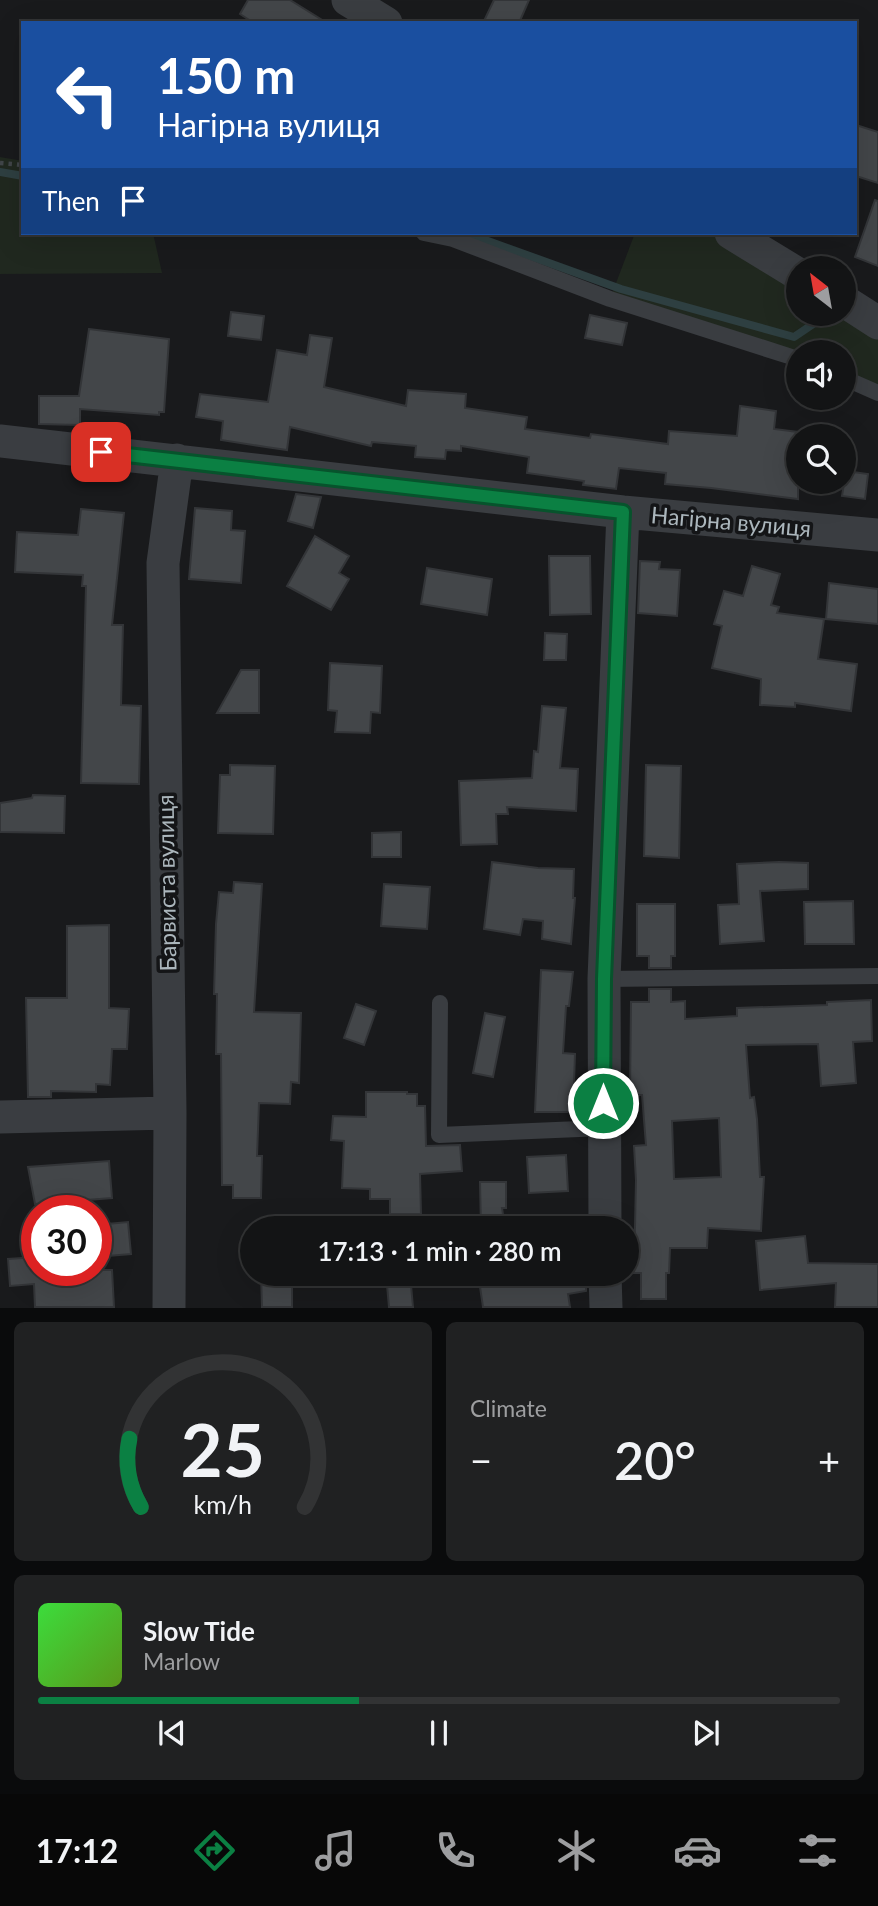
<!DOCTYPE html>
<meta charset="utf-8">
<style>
body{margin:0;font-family:Lato,sans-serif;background:#202122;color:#f1f3f6;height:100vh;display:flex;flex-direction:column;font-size:26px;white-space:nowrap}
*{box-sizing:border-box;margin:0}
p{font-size:23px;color:#9d9ea0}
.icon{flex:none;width:38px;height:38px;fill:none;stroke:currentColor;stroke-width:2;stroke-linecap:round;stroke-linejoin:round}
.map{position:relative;height:1308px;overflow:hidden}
.panel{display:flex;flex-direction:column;gap:14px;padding:14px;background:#0a0b0c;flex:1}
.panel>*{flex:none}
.hud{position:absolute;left:21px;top:21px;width:836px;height:214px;border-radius:0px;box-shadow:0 7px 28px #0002,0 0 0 2px #323334;background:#1a4fa0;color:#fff;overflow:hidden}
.needle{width:46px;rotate:329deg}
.tools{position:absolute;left:786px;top:256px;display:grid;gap:14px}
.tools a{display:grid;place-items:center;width:70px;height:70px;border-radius:50%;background:#131415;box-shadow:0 7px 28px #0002,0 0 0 2px #323334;font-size:35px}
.speed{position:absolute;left:21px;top:1195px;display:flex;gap:14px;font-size:35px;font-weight:700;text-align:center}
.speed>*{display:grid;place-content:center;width:91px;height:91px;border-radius:50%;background:#131415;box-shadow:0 7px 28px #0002,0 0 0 2px #323334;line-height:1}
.speed .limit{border:10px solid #d22;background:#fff;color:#111}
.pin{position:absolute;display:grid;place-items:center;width:60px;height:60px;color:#fff;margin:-30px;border-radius:14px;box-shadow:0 4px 10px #0006}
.me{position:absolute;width:77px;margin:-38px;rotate:0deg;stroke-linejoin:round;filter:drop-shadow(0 0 5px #0008)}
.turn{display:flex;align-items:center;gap:24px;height:147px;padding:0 21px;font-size:32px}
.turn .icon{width:91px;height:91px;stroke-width:2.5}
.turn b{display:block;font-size:49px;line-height:60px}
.then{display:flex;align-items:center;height:66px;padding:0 21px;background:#0003;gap:14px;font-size:26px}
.big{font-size:52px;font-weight:600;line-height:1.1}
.panel .widget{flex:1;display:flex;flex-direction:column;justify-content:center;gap:10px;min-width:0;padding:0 24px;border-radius:10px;background:#202122}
.panel .dial{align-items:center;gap:0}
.dial svg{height:182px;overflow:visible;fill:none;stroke:#323334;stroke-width:7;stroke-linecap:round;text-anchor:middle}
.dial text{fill:#f1f3f6;stroke:none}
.song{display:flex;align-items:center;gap:21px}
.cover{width:84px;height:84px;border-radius:10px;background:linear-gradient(135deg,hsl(120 70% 55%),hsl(90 70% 35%))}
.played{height:7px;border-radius:4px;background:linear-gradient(90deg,#0b8043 40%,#323334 40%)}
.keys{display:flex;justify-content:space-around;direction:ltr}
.heat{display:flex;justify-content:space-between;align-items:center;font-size:38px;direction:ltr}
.panel .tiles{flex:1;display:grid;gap:14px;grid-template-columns:1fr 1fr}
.widget:last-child{grid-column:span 2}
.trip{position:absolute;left:240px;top:1216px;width:399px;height:70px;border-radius:35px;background:#131415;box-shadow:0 7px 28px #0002,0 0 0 2px #323334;font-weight:600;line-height:70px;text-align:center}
.dock{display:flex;height:112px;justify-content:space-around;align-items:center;background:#080808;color:#9d9ea0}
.dock .icon{width:49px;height:49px}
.dock .selected{color:#0b8043}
.dock b{font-size:32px;color:#f1f3f6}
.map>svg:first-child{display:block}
.green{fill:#20281f}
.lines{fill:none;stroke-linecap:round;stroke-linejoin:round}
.stream{stroke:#2e3f41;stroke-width:8}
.building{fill:#434649;stroke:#333538;stroke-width:2;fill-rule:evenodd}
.path{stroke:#404548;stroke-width:4.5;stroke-dasharray:3.5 5;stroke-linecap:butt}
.lane{stroke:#3a3d41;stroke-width:16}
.street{stroke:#3a3d41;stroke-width:33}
.route-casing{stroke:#07532c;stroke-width:18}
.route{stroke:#0b8043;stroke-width:12}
.labels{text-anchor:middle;stroke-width:7;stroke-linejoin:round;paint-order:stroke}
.street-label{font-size:23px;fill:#abb6bc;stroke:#141517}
</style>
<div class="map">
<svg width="878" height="1308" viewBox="0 0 878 1308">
<rect width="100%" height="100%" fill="#191a1c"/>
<path class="green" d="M0,157L23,161V233H153L162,273L0,274Z
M635,233H731L798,274V313H844L878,323V393L844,378V352H798L610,299Z"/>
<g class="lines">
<path class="stream" d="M0,172L23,176
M466,233L621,289L794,337L825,316"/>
</g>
<path class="building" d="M248,0H290L327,23H254L240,14Z
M494,0H529L519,23H483Z
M856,125L878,132V183L856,176Z
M875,200L878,201V266L855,257Z
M231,312L264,316L261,340L228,336Z
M590,315L627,323L622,345L585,338Z
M89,329L169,339L164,412H159V415L80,409V425L39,424V396H79Z
M310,335L332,338L324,387L406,406L408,390L466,394L465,408L527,417L525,429L590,438L591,434L668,444L669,431L737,436L740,406L776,411L774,429L798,432V499L711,488L665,484L666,473L619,468L616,489L583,485L584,481L527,473L529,457L461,446V451L446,450L445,459L415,457L416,446L372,442L371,446L290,427L287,450L266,447L221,440L223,421L196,417L200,394L268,402L277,350L307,355Z
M846,471L868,474L865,499L842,496Z
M296,494L321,497L313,528L288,521Z
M195,508L232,511L231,530L245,531L241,583L189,579Z
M81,509L124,513L112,625H123L121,705L141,706L139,784L81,783L86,586H82L83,575L15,572L17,532L78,535Z
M315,536L349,556L339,573L349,579L331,610L287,586Z
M549,556H590L591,614L550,615Z
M640,561L660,562L659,569L680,570L677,616L638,613Z
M752,566L780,574L771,605L779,607L777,613L824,619L818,659L857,664L851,711L795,703V707L760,705L761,679L712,668L722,626L714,624L724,591L743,596Z
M427,568L492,579L487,615L421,604Z
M829,583L878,589V624L826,619Z
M545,633L567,634L566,660H544Z
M330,663L382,666L380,713L371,712L370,733L335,732L337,711L328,710Z
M241,670H259V713H217Z
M542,706L566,708L560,768L578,769L576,811L507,807L508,814H496L497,844L461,845L459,781L532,778L534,751L538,752Z
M230,765L275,766L273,834L218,833L220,775H230Z
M646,765L681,766L679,858L644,856Z
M33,795L65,796L64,833L0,832V803L32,798Z
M401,832V857H372V833Z
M492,862L538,868L574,869L573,898H575L571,944L542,939L543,921L523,919L520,935L484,929Z
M779,862L808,863V889L760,891L764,941L720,944L718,905L739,904L737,864Z
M234,882L262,884L254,1012L301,1013L299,1083L291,1082L290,1104L259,1103L257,1156H262L261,1198H233V1185H222L221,1054H216L217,994H214L216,924L219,892L233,893Z
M384,884L430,887L427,929L381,926Z
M853,901L854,944H805L804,902Z
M637,904H675V956H671V968H649V956H637Z
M109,925V1008L129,1009L127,1049H112L110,1085L96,1084V1092L51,1091V1097H28L26,998H67V926Z
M541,970L573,972L569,1006H566L563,1053L575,1054L573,1112H535Z
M649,989H671V1002L685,1001V1019L737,1016V1008L827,1005V1002L871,1000L872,1041L853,1042L856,1083L821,1086L818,1044L746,1045L750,1098L754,1097L757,1119L760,1177H764L761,1231L708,1228L707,1248H670L669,1273H666V1299H641V1273H634L636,1180L634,1146L646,1145L642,1095H630L631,1002H649ZM719,1118L721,1177L674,1179L672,1121Z
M356,1004L376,1011L364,1045L344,1038Z
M485,1013L505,1017L493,1077L473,1073Z
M366,1092H407V1094H417V1106H425L426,1146L460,1145L462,1171L420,1174L421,1214H390V1199H370V1189L342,1188L344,1141L331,1140L333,1116L366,1117Z
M566,1155L568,1191L529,1193L527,1157Z
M109,1161L112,1198L35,1204L28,1167Z
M480,1182H506V1208H502L505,1228H481Z
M128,1222L131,1254L96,1257V1225Z
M805,1236L808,1263L878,1264V1307H835L836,1283L760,1290L756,1241Z
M37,1257V1270H112L114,1307H35L34,1284L10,1286L8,1259Z
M261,1274H292V1307H262Z
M386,1274H410L413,1307H389Z
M531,1274H586V1291L568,1294L570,1307H483L480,1287L532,1281Z"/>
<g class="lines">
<path class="path" d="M0,163L23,165"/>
<path class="lane" d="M424,233L453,239L610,299L798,359
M844,378L878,393
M604,979L878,976
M440,1003L439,1135L603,1128"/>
<path class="street" d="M348,0L386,23
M731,233L798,274
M844,301L878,323
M0,441L623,512L878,535
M0,1117L170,1113
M605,1228L604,979L623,512
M605,1274L606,1308
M169,1308L170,1113L163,563L177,460"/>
</g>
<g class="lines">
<defs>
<path id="route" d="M101,452L623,512L604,979L603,1103"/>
</defs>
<use href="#route" class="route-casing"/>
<use href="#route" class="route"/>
</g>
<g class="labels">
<g class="street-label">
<text transform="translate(731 522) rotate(5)" y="8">Нагірна вулиця</text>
<text transform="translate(167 883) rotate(-91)" y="8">Барвиста вулиця</text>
</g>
</g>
</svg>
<div class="tools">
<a><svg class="needle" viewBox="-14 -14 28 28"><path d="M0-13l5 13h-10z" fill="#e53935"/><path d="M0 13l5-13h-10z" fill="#9d9ea0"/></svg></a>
<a><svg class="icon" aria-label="sound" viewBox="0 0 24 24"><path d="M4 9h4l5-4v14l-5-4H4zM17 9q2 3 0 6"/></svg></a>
<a><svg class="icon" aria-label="search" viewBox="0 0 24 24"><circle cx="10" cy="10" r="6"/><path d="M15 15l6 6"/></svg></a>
</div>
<div class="speed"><div class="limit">30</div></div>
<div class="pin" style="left:101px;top:452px;background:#d93025"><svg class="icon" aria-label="arrive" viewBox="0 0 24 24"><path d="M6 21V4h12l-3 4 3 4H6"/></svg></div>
<svg class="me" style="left:603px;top:1103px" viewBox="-20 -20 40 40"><circle r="17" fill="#0b8043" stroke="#fff" stroke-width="3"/><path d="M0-11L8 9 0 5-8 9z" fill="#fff"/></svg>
<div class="trip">17:13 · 1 min · 280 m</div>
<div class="hud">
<div class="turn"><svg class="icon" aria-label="left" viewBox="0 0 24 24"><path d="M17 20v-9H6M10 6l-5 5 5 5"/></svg><div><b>150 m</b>Нагірна вулиця</div></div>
<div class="then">Then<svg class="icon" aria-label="arrive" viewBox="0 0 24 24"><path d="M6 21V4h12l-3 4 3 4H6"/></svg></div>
</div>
</div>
<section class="panel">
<div class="tiles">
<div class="widget dial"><svg viewBox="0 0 100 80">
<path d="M14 69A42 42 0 1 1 86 69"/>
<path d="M14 69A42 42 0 0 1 9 39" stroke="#0b8043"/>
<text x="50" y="56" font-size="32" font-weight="700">25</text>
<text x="50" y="72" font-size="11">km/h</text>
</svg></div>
<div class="widget"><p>Climate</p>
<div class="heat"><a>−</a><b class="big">20°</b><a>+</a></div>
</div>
<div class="widget">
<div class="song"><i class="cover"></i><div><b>Slow Tide</b><p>Marlow</p></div></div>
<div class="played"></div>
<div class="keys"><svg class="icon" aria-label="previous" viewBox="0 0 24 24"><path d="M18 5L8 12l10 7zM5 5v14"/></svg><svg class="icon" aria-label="pause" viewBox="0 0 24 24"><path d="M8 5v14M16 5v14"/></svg><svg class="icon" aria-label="next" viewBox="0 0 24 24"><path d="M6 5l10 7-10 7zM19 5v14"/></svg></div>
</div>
</div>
</section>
<nav class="dock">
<b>17:12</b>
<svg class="icon selected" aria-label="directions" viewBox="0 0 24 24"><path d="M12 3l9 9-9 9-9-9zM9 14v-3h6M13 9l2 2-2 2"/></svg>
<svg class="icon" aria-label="music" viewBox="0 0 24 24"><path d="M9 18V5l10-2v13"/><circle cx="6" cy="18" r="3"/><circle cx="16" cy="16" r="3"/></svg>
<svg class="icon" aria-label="phone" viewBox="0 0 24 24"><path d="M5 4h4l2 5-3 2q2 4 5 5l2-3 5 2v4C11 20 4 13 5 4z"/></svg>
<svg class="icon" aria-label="climate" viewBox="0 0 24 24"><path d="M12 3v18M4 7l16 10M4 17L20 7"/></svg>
<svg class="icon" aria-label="car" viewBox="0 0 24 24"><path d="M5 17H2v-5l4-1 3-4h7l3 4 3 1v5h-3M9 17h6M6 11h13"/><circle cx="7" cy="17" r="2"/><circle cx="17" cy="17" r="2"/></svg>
<svg class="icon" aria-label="filters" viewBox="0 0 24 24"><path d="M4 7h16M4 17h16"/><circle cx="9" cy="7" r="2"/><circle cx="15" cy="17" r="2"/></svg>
</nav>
